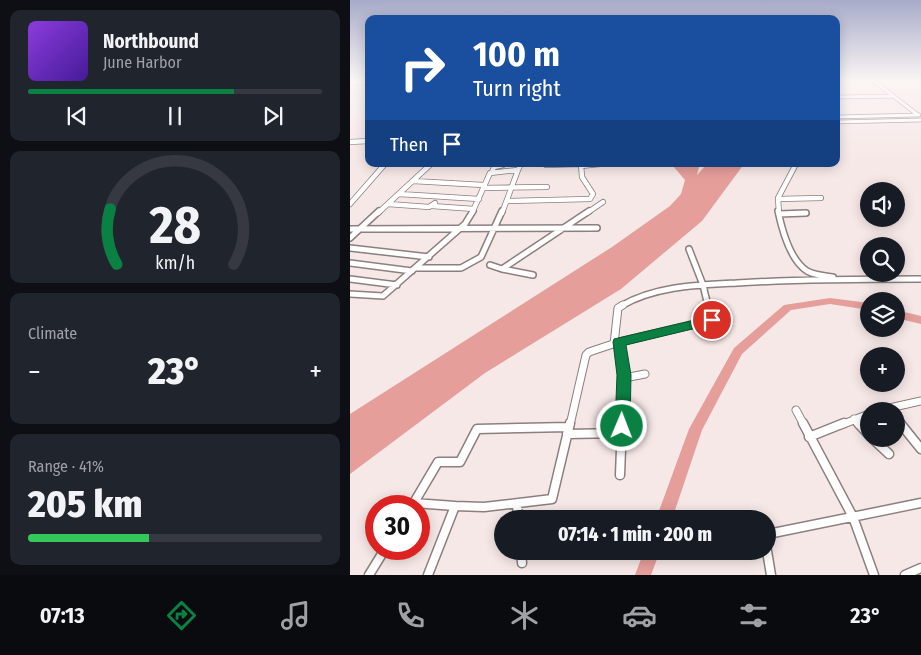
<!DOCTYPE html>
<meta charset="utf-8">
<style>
body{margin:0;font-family:"Fira Sans Condensed",sans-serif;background:#20242c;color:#f1f3f6;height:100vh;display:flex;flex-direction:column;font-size:19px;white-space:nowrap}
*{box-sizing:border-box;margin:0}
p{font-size:16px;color:#9ea1a6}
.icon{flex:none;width:28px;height:28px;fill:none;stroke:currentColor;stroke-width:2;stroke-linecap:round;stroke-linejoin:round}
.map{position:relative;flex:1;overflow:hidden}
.sheet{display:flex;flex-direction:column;gap:10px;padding:10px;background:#0d0f14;width:350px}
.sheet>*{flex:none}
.top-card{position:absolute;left:15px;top:15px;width:475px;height:152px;border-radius:10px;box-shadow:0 2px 12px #0003;background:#1a4fa0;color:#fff;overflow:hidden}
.fabs{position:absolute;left:510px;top:182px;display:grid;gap:10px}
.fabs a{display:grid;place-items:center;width:45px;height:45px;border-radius:50%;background:#171b24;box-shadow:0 2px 12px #0003;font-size:25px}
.speed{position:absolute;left:15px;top:495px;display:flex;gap:10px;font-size:25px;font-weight:700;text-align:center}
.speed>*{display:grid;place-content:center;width:65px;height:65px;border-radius:50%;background:#171b24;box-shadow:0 2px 12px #0003;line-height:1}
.speed .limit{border:8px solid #d22;background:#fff;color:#111}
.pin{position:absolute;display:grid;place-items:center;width:42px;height:42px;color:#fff;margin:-21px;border:2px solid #fff;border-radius:50%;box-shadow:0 1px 5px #0007}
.me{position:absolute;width:55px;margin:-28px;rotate:1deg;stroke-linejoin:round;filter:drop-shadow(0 0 4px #0008)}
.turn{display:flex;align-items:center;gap:18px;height:105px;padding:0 25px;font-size:22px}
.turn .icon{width:65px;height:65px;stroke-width:2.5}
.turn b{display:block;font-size:35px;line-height:42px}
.then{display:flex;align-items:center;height:48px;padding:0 25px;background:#0003;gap:10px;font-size:19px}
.big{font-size:38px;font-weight:800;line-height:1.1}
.sheet .widget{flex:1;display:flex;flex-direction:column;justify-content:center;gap:8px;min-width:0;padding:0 18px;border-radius:10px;background:#20242c}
.sheet .dial{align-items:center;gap:0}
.dial svg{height:130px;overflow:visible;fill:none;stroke:#363941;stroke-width:7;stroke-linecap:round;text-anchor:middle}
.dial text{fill:#f1f3f6;stroke:none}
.song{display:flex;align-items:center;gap:15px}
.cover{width:60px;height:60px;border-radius:8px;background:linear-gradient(135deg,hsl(270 70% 55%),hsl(260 70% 35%))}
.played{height:5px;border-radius:2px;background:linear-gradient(90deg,#0b8043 70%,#363941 70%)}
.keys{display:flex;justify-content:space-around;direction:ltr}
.heat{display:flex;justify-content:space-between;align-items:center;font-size:28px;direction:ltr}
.charge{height:8px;border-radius:4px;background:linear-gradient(90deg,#34c759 41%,#363941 0)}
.trip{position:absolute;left:144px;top:510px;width:282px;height:50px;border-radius:25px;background:#171b24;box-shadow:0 2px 12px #0003;font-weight:800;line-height:50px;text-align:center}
.tab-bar{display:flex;height:80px;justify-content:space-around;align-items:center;background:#090b0e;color:#9ea1a6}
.tab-bar .icon{width:35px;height:35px}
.tab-bar .current{color:#0b8043}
.tab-bar b{font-size:22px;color:#f1f3f6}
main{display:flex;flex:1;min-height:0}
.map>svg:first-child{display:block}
.water{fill:#e59e9a}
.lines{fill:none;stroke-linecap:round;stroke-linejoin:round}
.river{fill:#e59e9a;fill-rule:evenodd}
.minor-far4-casing{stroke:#8c7f7e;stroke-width:4.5}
.minor-far3-casing{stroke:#8c7f7e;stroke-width:6}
.minor-far2-casing{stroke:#8c7f7e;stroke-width:8}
.minor-far1-casing{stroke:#8c7f7e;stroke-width:9}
.minor-casing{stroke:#8c7f7e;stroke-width:11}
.minor-far4{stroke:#fff;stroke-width:3}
.minor-far3{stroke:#fff;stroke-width:4.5}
.minor-far2{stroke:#fff;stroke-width:5}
.minor-far1{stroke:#fff;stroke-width:7}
.minor{stroke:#fff;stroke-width:8}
.route{fill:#0b8043;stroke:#07532c}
</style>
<main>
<section class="sheet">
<div class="widget">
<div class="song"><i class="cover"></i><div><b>Northbound</b><p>June Harbor</p></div></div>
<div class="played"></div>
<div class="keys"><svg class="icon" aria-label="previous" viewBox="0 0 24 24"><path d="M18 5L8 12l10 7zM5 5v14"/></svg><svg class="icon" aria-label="pause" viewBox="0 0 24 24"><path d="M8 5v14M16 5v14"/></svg><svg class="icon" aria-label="next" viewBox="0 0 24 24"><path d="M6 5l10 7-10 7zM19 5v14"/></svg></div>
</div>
<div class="widget dial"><svg viewBox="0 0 100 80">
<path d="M14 69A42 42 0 1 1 86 69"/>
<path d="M14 69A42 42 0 0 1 10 35" stroke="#0b8043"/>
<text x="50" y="56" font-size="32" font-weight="700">28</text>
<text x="50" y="72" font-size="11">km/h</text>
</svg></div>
<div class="widget"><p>Climate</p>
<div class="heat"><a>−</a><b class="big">23°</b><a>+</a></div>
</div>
<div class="widget"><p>Range · 41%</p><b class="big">205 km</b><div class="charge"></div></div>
</section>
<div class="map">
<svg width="571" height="575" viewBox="0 0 571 575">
<rect width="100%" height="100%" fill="#f6e8e7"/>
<path class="water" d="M319,164H347L349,167L347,175L357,164H394L352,221L271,289L135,373L0,474V414L262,247L320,206L331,194L335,180L323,166Z"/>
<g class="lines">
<path class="river" d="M480,298L519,303V310L480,304L441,310L392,354L352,430L322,519H306L339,429L384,348L434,305Z
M546,310L571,316V324L546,318Z
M294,551H310L301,575H285Z"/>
<defs>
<path id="minor-far4" d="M524,81L568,115
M0,83H19
M490,97L544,96
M486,117L569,115
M486,122L571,120"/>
<path id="minor-far3" d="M0,142L19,141
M196,165L231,164
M231,166L250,164
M142,172L144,167L153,165
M63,181L133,185
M133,188L197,187
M49,194L129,199
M428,199L471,198
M157,201L240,199L243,194L232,177L231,164
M0,204L35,164
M38,204L79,207L85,203
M82,206L124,209
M28,213L81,164
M122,213L140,173L168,170L171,164
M152,213L168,170
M237,213L253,202
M429,213L428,198L446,164"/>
<path id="minor-far2" d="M428,211C432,230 440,260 457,271C464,275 474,276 483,277
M429,214L456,213
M0,229L247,228
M0,238L29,211
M0,248L79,257
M339,249L353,285L358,306
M0,263L62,271
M140,265L152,269L239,211
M65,268H111L131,257L152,211
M152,269L183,275
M0,279L47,285
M0,294L33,296L115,224L123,211
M271,306C305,286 348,285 387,283C448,279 510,279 571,279"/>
<path id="minor-far1" d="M362,320L369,334
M269,342L274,378L295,374
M264,344L268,308L273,305
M446,410L454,425
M526,411L571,401
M546,418L551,425
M504,419L509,425
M220,425L236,355L239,352L269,342L362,320L358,305
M272,425L274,378
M491,425L519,414"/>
<path id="minor" d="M453,423L503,517L524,575
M508,423L519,435
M550,423L571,449
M217,434L272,433
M459,437L494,423
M523,439L539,454
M270,475L272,423
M64,503L105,506
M167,504L168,519
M62,506L88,462H110L127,429L218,427
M418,534L571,503
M171,551L172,563
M417,551L421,575
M19,575L35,549
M78,575L105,506L134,507L202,499L220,423
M555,575L571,568"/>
</defs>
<use href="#minor-far4" class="minor-far4-casing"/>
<use href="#minor-far3" class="minor-far3-casing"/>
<use href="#minor-far2" class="minor-far2-casing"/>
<use href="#minor-far1" class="minor-far1-casing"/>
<use href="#minor" class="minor-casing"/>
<use href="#minor-far4" class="minor-far4"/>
<use href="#minor-far3" class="minor-far3"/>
<use href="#minor-far2" class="minor-far2"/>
<use href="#minor-far1" class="minor-far1"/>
<use href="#minor" class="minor"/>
</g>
<linearGradient id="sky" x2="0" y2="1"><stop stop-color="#a7abc9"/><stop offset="0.5" stop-color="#fbf5f4"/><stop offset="1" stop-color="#fbf5f4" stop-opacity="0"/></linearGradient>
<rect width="571" height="162" fill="url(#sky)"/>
<path class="route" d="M362,316L367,317L369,320L367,323L276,345L281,375L280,426L278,430L272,432L267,430L265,426L267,375L263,342L264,339Z"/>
</svg>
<div class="fabs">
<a><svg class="icon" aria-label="sound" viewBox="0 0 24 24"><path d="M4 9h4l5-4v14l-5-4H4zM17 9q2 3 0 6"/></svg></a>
<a><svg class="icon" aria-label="search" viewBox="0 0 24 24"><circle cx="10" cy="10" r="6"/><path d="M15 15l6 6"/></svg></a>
<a><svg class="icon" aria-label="layers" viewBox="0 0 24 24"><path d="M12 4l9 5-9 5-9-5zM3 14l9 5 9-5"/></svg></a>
<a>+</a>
<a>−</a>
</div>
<div class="speed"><div class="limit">30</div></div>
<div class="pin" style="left:362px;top:320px;background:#d93025"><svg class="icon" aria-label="arrive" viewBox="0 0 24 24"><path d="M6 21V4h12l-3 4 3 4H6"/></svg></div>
<svg class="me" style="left:272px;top:426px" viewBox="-20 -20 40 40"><circle r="17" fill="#0b8043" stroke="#fff" stroke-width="3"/><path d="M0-11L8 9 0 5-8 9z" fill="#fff"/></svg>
<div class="trip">07:14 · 1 min · 200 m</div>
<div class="top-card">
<div class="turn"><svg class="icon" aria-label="right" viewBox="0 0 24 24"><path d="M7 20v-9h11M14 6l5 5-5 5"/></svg><div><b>100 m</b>Turn right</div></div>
<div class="then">Then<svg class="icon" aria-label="arrive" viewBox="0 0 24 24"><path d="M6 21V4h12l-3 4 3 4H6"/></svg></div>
</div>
</div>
</main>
<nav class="tab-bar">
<b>07:13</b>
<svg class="icon current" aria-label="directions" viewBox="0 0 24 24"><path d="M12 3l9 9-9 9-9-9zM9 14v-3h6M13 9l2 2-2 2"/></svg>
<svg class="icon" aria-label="music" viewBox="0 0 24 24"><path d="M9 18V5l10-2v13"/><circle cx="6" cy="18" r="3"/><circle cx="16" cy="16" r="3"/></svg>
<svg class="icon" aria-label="phone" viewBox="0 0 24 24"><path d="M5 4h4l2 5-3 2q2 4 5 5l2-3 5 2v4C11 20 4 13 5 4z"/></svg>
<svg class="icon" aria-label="climate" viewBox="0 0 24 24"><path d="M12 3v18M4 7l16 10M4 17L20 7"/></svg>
<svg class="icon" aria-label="car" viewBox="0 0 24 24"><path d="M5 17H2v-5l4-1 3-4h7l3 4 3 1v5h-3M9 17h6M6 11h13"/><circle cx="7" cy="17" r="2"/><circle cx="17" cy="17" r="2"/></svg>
<svg class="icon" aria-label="filters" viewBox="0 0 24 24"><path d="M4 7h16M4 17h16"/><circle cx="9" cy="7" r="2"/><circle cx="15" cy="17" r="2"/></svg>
<b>23°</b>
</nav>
